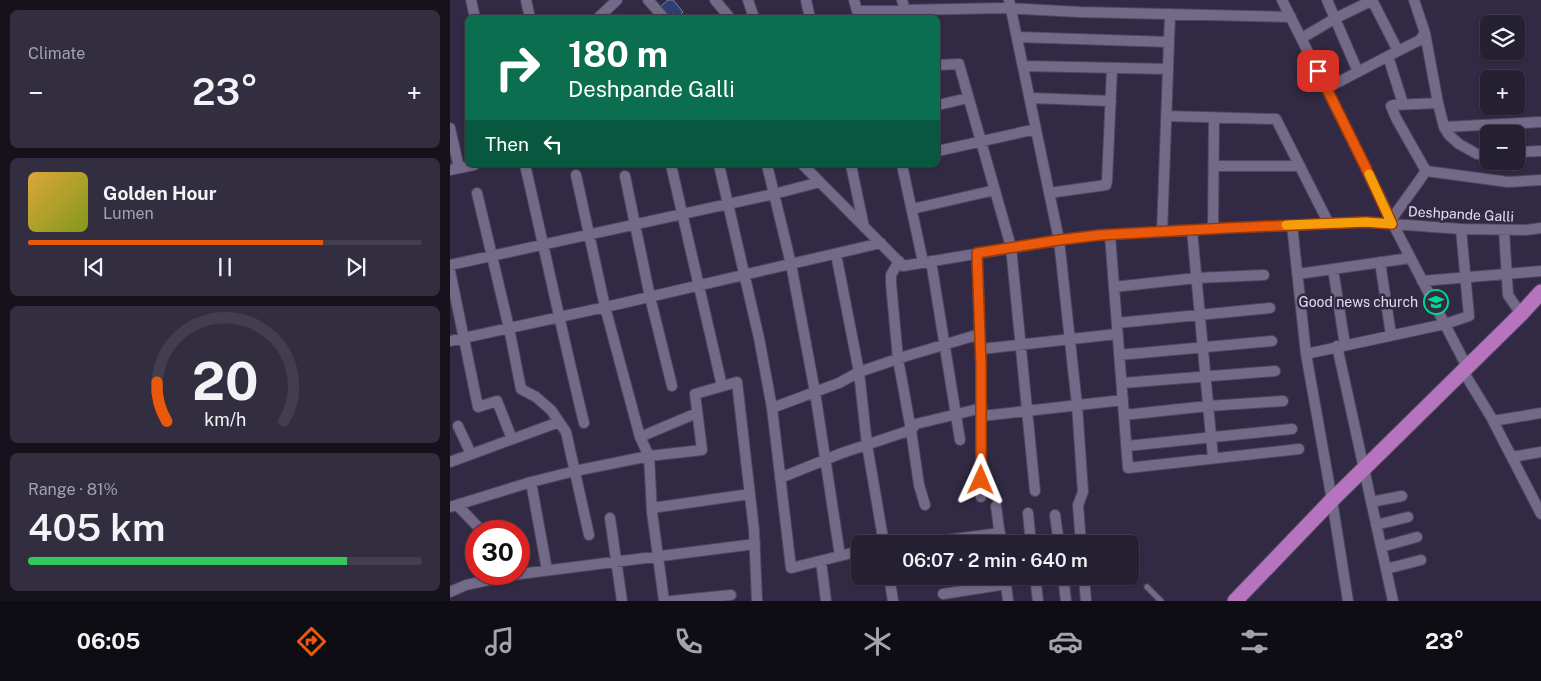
<!DOCTYPE html>
<meta charset="utf-8">
<style>
body{margin:0;font-family:"Public Sans",sans-serif;background:#322d3f;color:#f1f3f6;height:100vh;display:flex;flex-direction:column;font-size:19px;white-space:nowrap}
*{box-sizing:border-box;margin:0}
p{font-size:16px;color:#a4a3ac}
.icon{flex:none;width:28px;height:28px;fill:none;stroke:currentColor;stroke-width:2;stroke-linecap:round;stroke-linejoin:round}
.map{position:relative;flex:1;overflow:hidden}
.side{display:flex;flex-direction:column;gap:10px;padding:10px;background:#15121c;width:450px}
.side>*{flex:none}
.banner{position:absolute;left:15px;top:15px;width:475px;height:152px;border-radius:8px;box-shadow:0 1px 4px #0004,0 0 0 1px #423e4e;background:#0b6e4f;color:#fff;overflow:hidden}
.fabs{position:absolute;left:1030px;top:15px;display:grid;gap:10px}
.fabs a{display:grid;place-items:center;width:45px;height:45px;border-radius:8px;background:#262033;box-shadow:0 1px 4px #0004,0 0 0 1px #423e4e;font-size:25px}
.speed{position:absolute;left:15px;top:520px;display:flex;gap:10px;font-size:25px;font-weight:700;text-align:center}
.speed>*{display:grid;place-content:center;width:65px;height:65px;border-radius:50%;background:#262033;box-shadow:0 1px 4px #0004,0 0 0 1px #423e4e;line-height:1}
.speed .limit{border:8px solid #d22;background:#fff;color:#111}
.pin{position:absolute;display:grid;place-items:center;width:42px;height:42px;color:#fff;margin:-21px;border-radius:10px;box-shadow:0 2px 8px #0006}
.me{position:absolute;width:55px;margin:-28px;rotate:1deg;stroke-linejoin:round;filter:drop-shadow(0 0 4px #0008)}
.turn{display:flex;align-items:center;gap:18px;height:105px;padding:0 20px;font-size:22px}
.turn .icon{width:65px;height:65px;stroke-width:2.5}
.turn b{display:block;font-size:35px;line-height:42px}
.then{display:flex;align-items:center;height:48px;padding:0 20px;background:#0003;gap:10px;font-size:19px}
.big{font-size:38px;font-weight:600;line-height:1.1}
.side .tile{flex:1;display:flex;flex-direction:column;justify-content:center;gap:8px;min-width:0;padding:0 18px;border-radius:8px;background:#322d3f}
.side .dial{align-items:center;gap:0}
.dial svg{height:130px;overflow:visible;fill:none;stroke:#423e4e;stroke-width:7;stroke-linecap:round;text-anchor:middle}
.dial text{fill:#f1f3f6;stroke:none}
.song{display:flex;align-items:center;gap:15px}
.cover{width:60px;height:60px;border-radius:8px;background:linear-gradient(135deg,hsl(40 70% 55%),hsl(70 70% 35%))}
.played{height:5px;border-radius:2px;background:linear-gradient(90deg,#ea580c 75%,#423e4e 75%)}
.keys{display:flex;justify-content:space-around;direction:ltr}
.heat{display:flex;justify-content:space-between;align-items:center;font-size:28px;direction:ltr}
.charge{height:8px;border-radius:4px;background:linear-gradient(90deg,#34c759 81%,#423e4e 0)}
.trip{position:absolute;left:401px;top:535px;width:288px;height:50px;border-radius:8px;background:#262033;box-shadow:0 1px 4px #0004,0 0 0 1px #423e4e;font-weight:600;line-height:50px;text-align:center}
.tabs{display:flex;height:80px;justify-content:space-around;align-items:center;background:#0f0d14;color:#a4a3ac}
.tabs .icon{width:35px;height:35px}
.tabs .active{color:#ea580c}
.tabs b{font-size:22px;color:#f1f3f6}
main{display:flex;flex:1;min-height:0}
.map>svg:first-child{display:block}
.building{fill:#2f3d72;stroke:#7c87a5}
.lines{fill:none;stroke-linecap:round;stroke-linejoin:round}
.service-casing{stroke:#4e475d;stroke-width:7}
.minor-casing{stroke:#4e475d;stroke-width:12}
.trunk-casing{stroke:#4e475d;stroke-width:17}
.service{stroke:#736a89;stroke-width:5}
.minor{stroke:#736a89;stroke-width:10}
.trunk{stroke:#b674be;stroke-width:15}
.route-casing{stroke:#983908;stroke-width:12}
.route{stroke:#ea580c;stroke-width:9}
.slow{stroke:#f59e0b;stroke-width:9}
.labels{text-anchor:middle;stroke-width:5;stroke-linejoin:round;paint-order:stroke}
.street-label{font-size:14px;fill:#e2ddee;stroke:#322a44}
.poi-label{font-size:14px;fill:#e2ddee;stroke:#322a44;text-anchor:end}
</style>
<main>
<section class="side">
<div class="tile"><p>Climate</p>
<div class="heat"><a>−</a><b class="big">23°</b><a>+</a></div>
</div>
<div class="tile">
<div class="song"><i class="cover"></i><div><b>Golden Hour</b><p>Lumen</p></div></div>
<div class="played"></div>
<div class="keys"><svg class="icon" aria-label="previous" viewBox="0 0 24 24"><path d="M18 5L8 12l10 7zM5 5v14"/></svg><svg class="icon" aria-label="pause" viewBox="0 0 24 24"><path d="M8 5v14M16 5v14"/></svg><svg class="icon" aria-label="next" viewBox="0 0 24 24"><path d="M6 5l10 7-10 7zM19 5v14"/></svg></div>
</div>
<div class="tile dial"><svg viewBox="0 0 100 80">
<path d="M14 69A42 42 0 1 1 86 69"/>
<path d="M14 69A42 42 0 0 1 8 45" stroke="#ea580c"/>
<text x="50" y="56" font-size="32" font-weight="700">20</text>
<text x="50" y="72" font-size="11">km/h</text>
</svg></div>
<div class="tile"><p>Range · 81%</p><b class="big">405 km</b><div class="charge"></div></div>
</section>
<div class="map">
<svg width="1091" height="601" viewBox="0 0 1091 601">
<rect width="100%" height="100%" fill="#322a44"/>
<path class="building" d="M218,0H223L233,12L227,18H219L210,7Z"/>
<g class="lines">
<defs>
<path id="service" d="M697,587L711,601"/>
<path id="minor" d="M21,0L25,18
M76,0L80,18
M198,0L214,18
M265,0L280,18
M298,0L304,18
M356,0L360,18
M404,0L407,11L554,8L630,12L841,17
M452,0L455,10
M559,0L609,240L627,405L633,492L628,505L631,544
M832,0L914,164L943,224L1017,367
M877,0L908,72
M148,18L167,0
M975,33L988,103L994,127L999,135L1009,144L1027,154H1039
M567,37L719,42
M852,38L884,19L923,0
M948,51L970,40L975,33L964,0
M938,56L953,104
M488,65L509,64L561,247L585,491
M573,66L718,69
M877,88L948,51L922,0
M580,98L661,101
M488,105L518,98
M716,116L826,119L879,224
M994,127L1091,122
M0,128L9,168
M488,151L586,129
M1066,152L1091,151
M75,165C95,251 113,337 134,423
M221,165L272,386
M269,165L309,338L322,408L341,568L410,551
M317,165L341,264L365,392L390,556
M353,165L453,266L609,240L650,235L777,228L916,222L1011,229L1076,230L1091,228
M401,165L414,227
M452,165L473,262
M764,166H850
M0,170L24,165
M976,171L1058,182L1091,180
M175,176L200,297L222,386
M27,193L59,328L71,389L86,397L101,410L116,432L139,535
M599,193L656,185L657,181L662,68
M462,209L545,190
M941,220L976,171L946,118L941,106L944,105L988,103
M842,225L856,354L882,500L898,601
M763,229L764,117
M742,230L763,458
M1054,230L1058,295L1071,314
M712,232L720,14
M660,235L678,468L849,449
M527,253L531,366V497
M386,254L409,372L417,445L434,544
M449,261L441,275V283L448,359L461,430L469,485L475,505
M481,261L510,440
M930,262L941,335
M0,265L324,194L370,182
M883,269L895,345
M0,271L28,407L47,401L62,439
M848,274L960,258
M972,281L1091,271
M664,287L746,278L814,275
M667,323L820,308
M0,341L169,304L431,243
M887,346L943,601
M531,349L667,334
M856,354L995,324L1019,316L1011,229
M669,355L822,341
M1013,371L1041,417L1091,514
M672,383L825,371
M322,408L389,383L409,372L453,357L530,334
M674,415L758,406L833,401
M532,416L673,400
M1043,421L1091,413
M8,426L21,454
M190,437L247,413
M677,446L842,429
M1062,457L1091,452
M0,462L109,422
M330,478L392,453L461,430L466,424L532,408
M81,482L97,570
M921,502L952,496
M7,505L32,531
M546,506L551,544
M0,507L81,482L125,471L199,456L190,437L155,307L126,175
M202,508L300,494
M578,513L581,544
M605,515L609,544
M160,518L172,601
M926,525L958,517
M489,541L550,533
M931,547L967,537
M371,561L376,601
M936,569L971,560
M439,576L443,601
M555,576L558,601
M585,576L588,601
M613,576L616,601
M634,576L636,601
M0,592L16,585L62,575L305,544
M493,594L556,584
M214,601L202,512L199,456L252,450L245,394L287,382L304,530L307,601
M221,601L281,595"/>
<path id="trunk" d="M785,601L882,500L1071,314L1091,292"/>
</defs>
<use href="#service" class="service-casing"/>
<use href="#minor" class="minor-casing"/>
<use href="#trunk" class="trunk-casing"/>
<use href="#service" class="service"/>
<use href="#minor" class="minor"/>
<use href="#trunk" class="trunk"/>
</g>
<g class="lines">
<defs>
<path id="route" d="M531,480V366L527,253L609,240L650,235L777,228L916,222L942,224L914,164L868,71"/>
</defs>
<use href="#route" class="route-casing"/>
<use href="#route" class="route"/>
<path class="slow" d="M836,225L916,222L942,224L919,174"/>
</g>
<defs>
<symbol id="school-ring" viewBox="-11 -11 22 22"><circle r="9.5" fill="#322a44" stroke="#00d98c" stroke-width="1.5"/><path d="M0-5L7-2L0 1L-7-2ZM-4 1L0 2.5L4 1V4Q0 6-4 4Z" fill="#00d98c"/></symbol>
</defs>
<g fill-rule="evenodd">
<use href="#school-ring" x="972" y="288" width="28" height="28"/>
</g>
<g class="labels">
<g class="street-label">
<text transform="translate(1011 214) rotate(3)" y="5">Deshpande Galli</text>
</g>
<g class="poi-label">
<text x="968" y="307">Good news church</text>
</g>
</g>
</svg>
<div class="fabs">
<a><svg class="icon" aria-label="layers" viewBox="0 0 24 24"><path d="M12 4l9 5-9 5-9-5zM3 14l9 5 9-5"/></svg></a>
<a>+</a>
<a>−</a>
</div>
<div class="speed"><div class="limit">30</div></div>
<div class="pin" style="left:868px;top:71px;background:#d93025"><svg class="icon" aria-label="arrive" viewBox="0 0 24 24"><path d="M6 21V4h12l-3 4 3 4H6"/></svg></div>
<svg class="me" style="left:531px;top:480px" viewBox="-20 -20 40 40"><path d="M0-17L14 15 0 8-14 15z" fill="#ea580c" stroke="#fff" stroke-width="4"/></svg>
<div class="trip">06:07 · 2 min · 640 m</div>
<div class="banner">
<div class="turn"><svg class="icon" aria-label="right" viewBox="0 0 24 24"><path d="M7 20v-9h11M14 6l5 5-5 5"/></svg><div><b>180 m</b>Deshpande Galli</div></div>
<div class="then">Then<svg class="icon" aria-label="left" viewBox="0 0 24 24"><path d="M17 20v-9H6M10 6l-5 5 5 5"/></svg></div>
</div>
</div>
</main>
<nav class="tabs">
<b>06:05</b>
<svg class="icon active" aria-label="directions" viewBox="0 0 24 24"><path d="M12 3l9 9-9 9-9-9zM9 14v-3h6M13 9l2 2-2 2"/></svg>
<svg class="icon" aria-label="music" viewBox="0 0 24 24"><path d="M9 18V5l10-2v13"/><circle cx="6" cy="18" r="3"/><circle cx="16" cy="16" r="3"/></svg>
<svg class="icon" aria-label="phone" viewBox="0 0 24 24"><path d="M5 4h4l2 5-3 2q2 4 5 5l2-3 5 2v4C11 20 4 13 5 4z"/></svg>
<svg class="icon" aria-label="climate" viewBox="0 0 24 24"><path d="M12 3v18M4 7l16 10M4 17L20 7"/></svg>
<svg class="icon" aria-label="car" viewBox="0 0 24 24"><path d="M5 17H2v-5l4-1 3-4h7l3 4 3 1v5h-3M9 17h6M6 11h13"/><circle cx="7" cy="17" r="2"/><circle cx="17" cy="17" r="2"/></svg>
<svg class="icon" aria-label="filters" viewBox="0 0 24 24"><path d="M4 7h16M4 17h16"/><circle cx="9" cy="7" r="2"/><circle cx="15" cy="17" r="2"/></svg>
<b>23°</b>
</nav>
